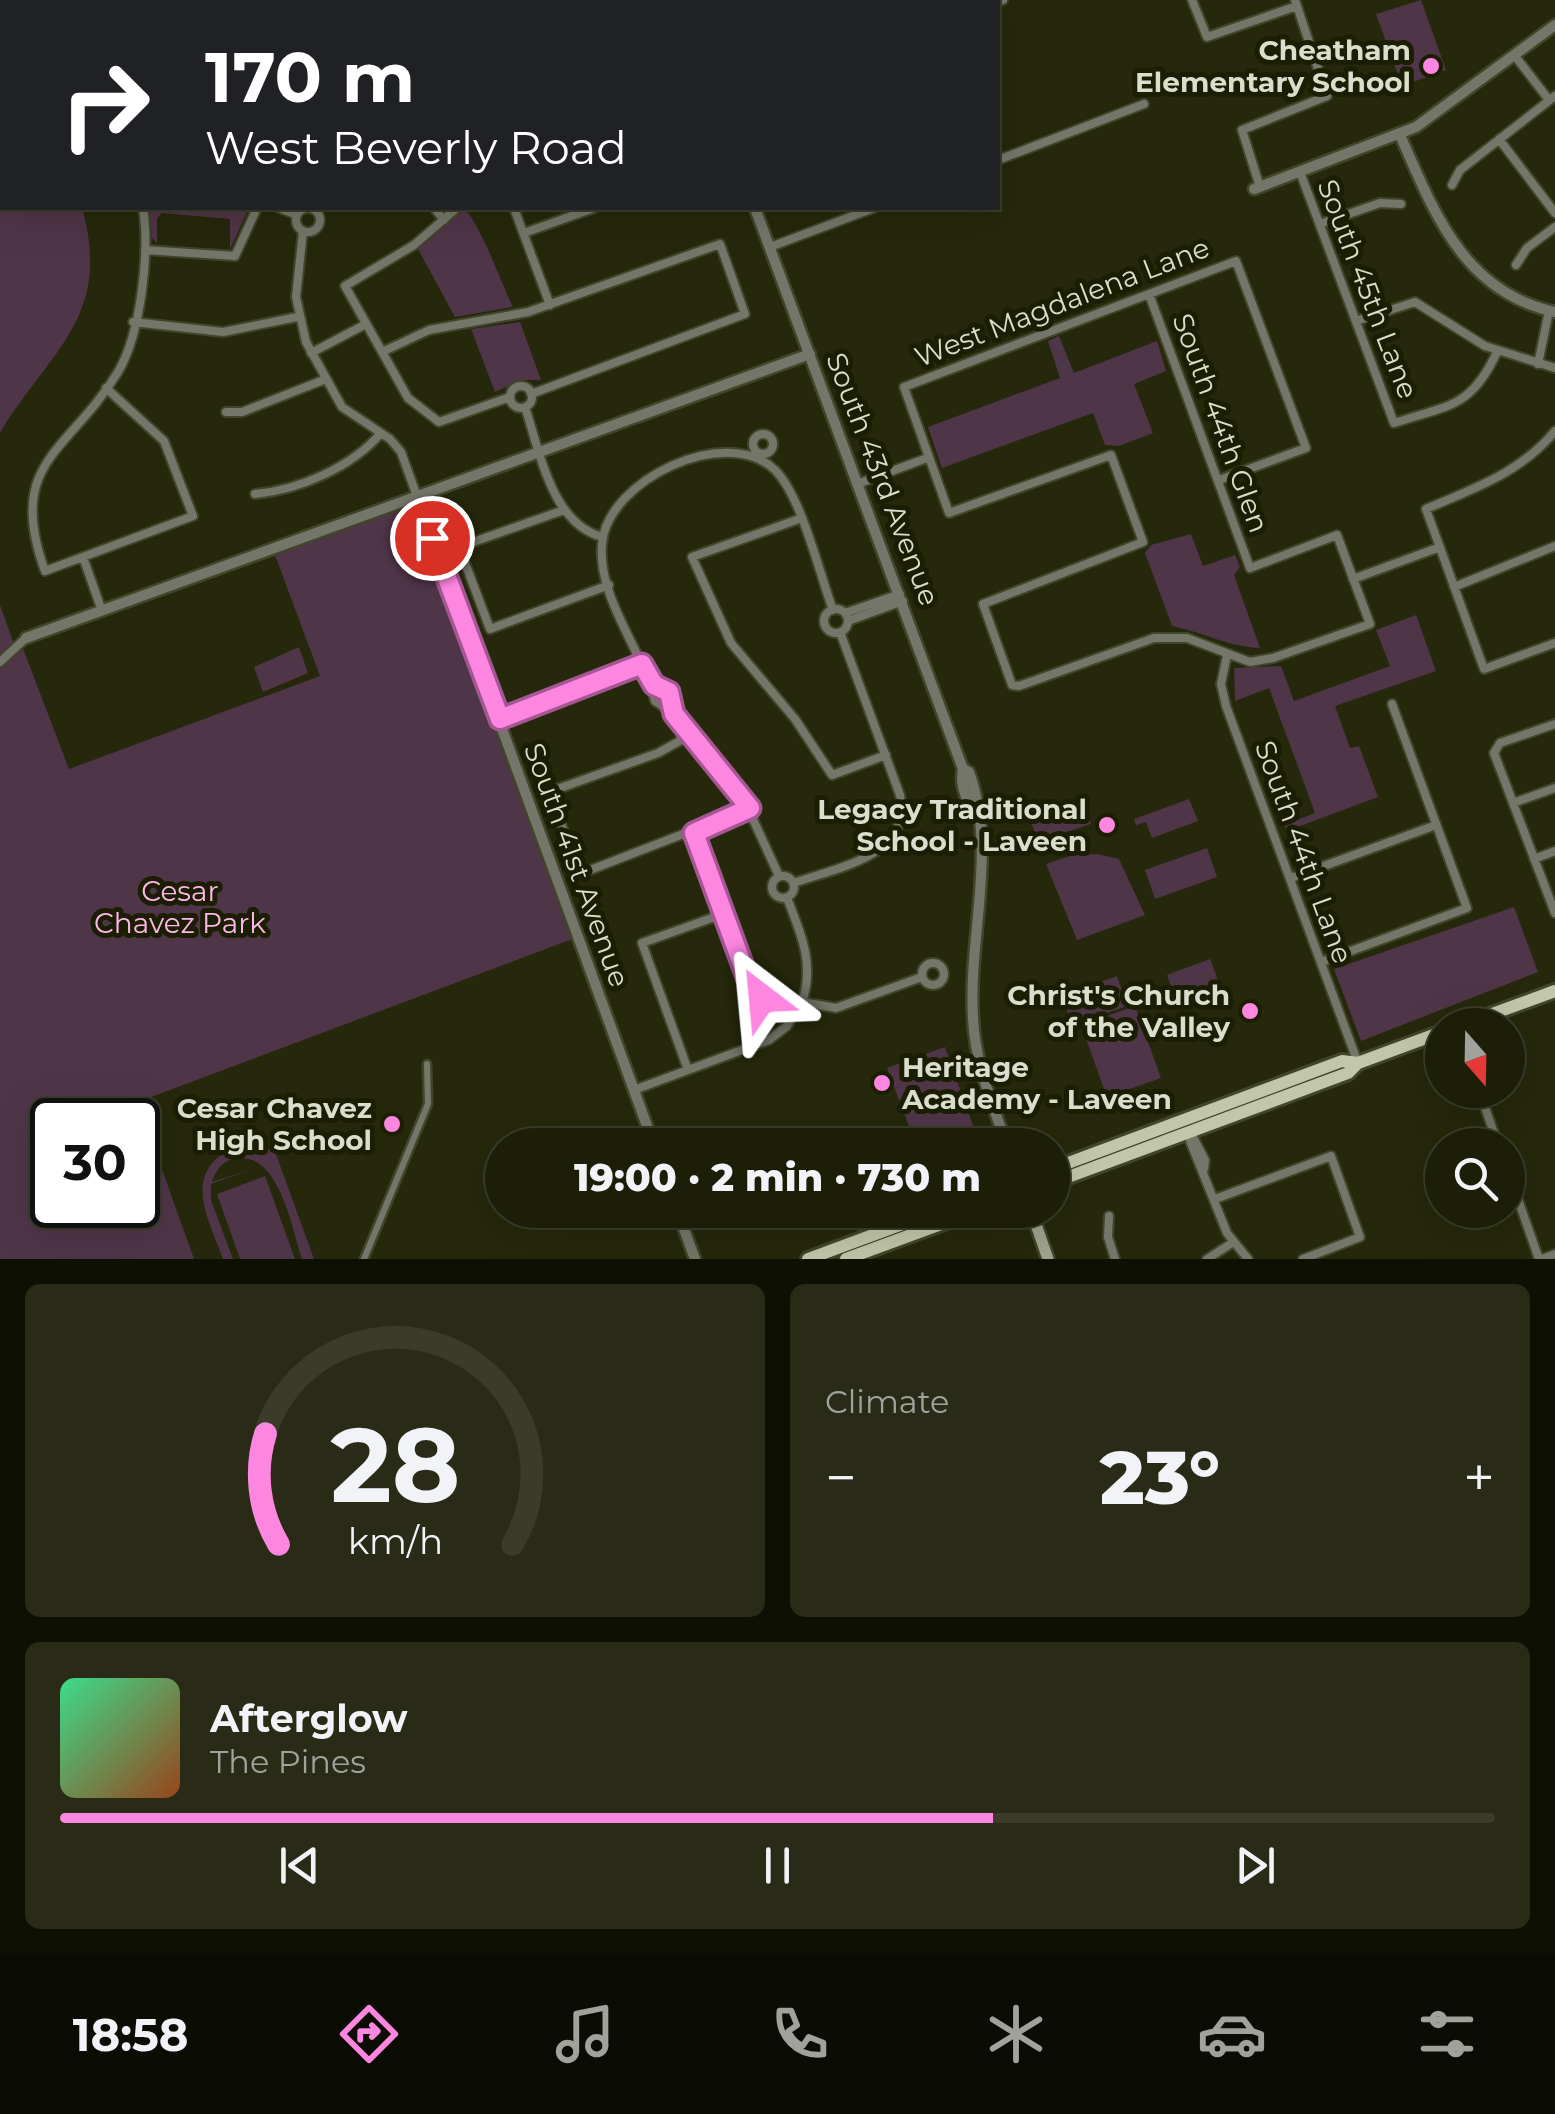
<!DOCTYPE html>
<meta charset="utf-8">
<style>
body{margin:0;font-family:Montserrat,sans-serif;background:#292b16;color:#f1f3f6;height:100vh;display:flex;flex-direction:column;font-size:38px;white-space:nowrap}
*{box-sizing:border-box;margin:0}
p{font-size:32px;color:#a0a29c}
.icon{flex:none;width:55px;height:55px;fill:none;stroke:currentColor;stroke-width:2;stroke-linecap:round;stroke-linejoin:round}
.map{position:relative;height:1259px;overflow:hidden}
.drawer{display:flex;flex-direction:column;gap:25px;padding:25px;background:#0f1004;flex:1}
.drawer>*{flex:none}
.banner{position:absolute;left:0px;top:0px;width:1000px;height:210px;box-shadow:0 10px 40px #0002,0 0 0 2px #3a3c29;background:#202124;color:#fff;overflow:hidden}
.needle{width:65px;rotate:160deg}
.buttons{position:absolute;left:1425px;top:1008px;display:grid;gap:20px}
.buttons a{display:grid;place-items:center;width:100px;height:100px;border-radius:50%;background:#1c1e08;box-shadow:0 10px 40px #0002,0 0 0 2px #3a3c29;font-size:50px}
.speed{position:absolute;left:30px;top:1098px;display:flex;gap:20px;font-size:50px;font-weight:700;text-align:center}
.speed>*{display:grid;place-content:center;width:130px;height:130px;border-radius:50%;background:#1c1e08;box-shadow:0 10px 40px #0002,0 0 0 2px #3a3c29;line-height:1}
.speed .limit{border:5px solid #111;border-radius:15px;background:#fff;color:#111}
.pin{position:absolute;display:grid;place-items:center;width:85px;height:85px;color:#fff;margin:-42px;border:5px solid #fff;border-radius:50%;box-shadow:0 2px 10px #0007}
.me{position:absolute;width:110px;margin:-55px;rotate:331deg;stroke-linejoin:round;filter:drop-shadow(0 0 8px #0008)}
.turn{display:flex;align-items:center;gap:35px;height:210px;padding:0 40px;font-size:45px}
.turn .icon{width:130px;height:130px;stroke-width:2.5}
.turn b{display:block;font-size:70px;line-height:85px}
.big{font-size:75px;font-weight:800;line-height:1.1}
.drawer .card{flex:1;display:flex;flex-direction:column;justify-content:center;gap:15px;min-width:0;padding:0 35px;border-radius:15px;background:#292b16}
.drawer .dial{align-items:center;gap:0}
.dial svg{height:260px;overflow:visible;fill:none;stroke:#3a3c29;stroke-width:7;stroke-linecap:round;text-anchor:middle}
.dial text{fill:#f1f3f6;stroke:none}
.song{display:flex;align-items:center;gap:30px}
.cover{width:120px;height:120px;border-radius:15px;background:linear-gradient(135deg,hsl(150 70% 55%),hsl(20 70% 35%))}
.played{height:10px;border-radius:5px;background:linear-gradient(90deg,#fd86e1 65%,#3a3c29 65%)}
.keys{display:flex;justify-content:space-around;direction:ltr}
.heat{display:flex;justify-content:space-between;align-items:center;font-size:55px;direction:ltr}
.drawer .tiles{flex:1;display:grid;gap:25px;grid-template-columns:1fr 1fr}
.card:last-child{grid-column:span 2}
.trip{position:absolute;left:485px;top:1128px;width:585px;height:100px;border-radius:50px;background:#1c1e08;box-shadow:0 10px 40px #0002,0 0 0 2px #3a3c29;font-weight:800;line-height:100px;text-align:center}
.tab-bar{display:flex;height:160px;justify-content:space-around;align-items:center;background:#0b0c03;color:#a0a29c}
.tab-bar .icon{width:70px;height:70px}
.tab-bar .on{color:#fd86e1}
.tab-bar b{font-size:45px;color:#f1f3f6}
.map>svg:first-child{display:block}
.green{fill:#4f3548;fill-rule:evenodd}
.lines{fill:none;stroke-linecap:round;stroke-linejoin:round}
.pedestrian-casing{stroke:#42452a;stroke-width:11}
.minor-casing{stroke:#42452a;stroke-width:12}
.tertiary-casing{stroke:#42452a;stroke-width:15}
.secondary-casing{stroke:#42452a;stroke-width:16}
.primary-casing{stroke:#42452a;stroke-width:18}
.pedestrian{stroke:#737668;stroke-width:6}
.minor{stroke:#737668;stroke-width:8}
.tertiary{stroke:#737668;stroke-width:10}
.secondary{stroke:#a0a38d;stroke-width:11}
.primary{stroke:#c2c7aa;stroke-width:12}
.route-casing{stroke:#a45792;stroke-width:25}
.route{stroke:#fd86e1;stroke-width:18}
.poi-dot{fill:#fd86e1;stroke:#1b1e03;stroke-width:4}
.labels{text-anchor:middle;stroke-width:10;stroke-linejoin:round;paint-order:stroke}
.poi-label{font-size:28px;font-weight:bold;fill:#dbdecd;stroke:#1b1e03;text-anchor:end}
.street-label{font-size:28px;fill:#dbdecd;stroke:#1b1e03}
.park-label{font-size:28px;fill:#fdb7ea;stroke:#1b1e03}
</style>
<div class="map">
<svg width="1555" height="1259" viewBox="0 0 1555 1259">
<rect width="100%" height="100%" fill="#25280b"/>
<path class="green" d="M0,0L10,2H2V208H82C113,318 49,351 0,433Z
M1421,0L1446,70L1402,86L1376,14Z
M149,208H249L230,249V219L162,213L157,218V243L152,238Z
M465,208C487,239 497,274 513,307L455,317L418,249Z
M520,322L541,380H522L495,392L471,329Z
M1059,336L1074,373L1157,341L1166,371L1134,384L1153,433L1119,446L1105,445L1093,413L942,468L928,427L1060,378L1048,341Z
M413,504L575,938L138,1102L194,1259H0V605L15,647L22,646L69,769L320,676L275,555ZM52,1120H138V1205H52Z
M1191,534L1203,566L1235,555L1240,567L1234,575L1260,648C1229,647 1202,632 1172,626L1145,553L1151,545Z
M1416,615L1436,671L1335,706L1350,748L1359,746L1378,797L1287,831L1284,825L1315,813L1269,688L1235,701L1234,668L1281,666L1294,701L1390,666L1376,630Z
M299,647L308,673L263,692L254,667Z
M1189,799L1198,821L1152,838L1146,822L1136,825L1134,819Z
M1082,801L1091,824L1039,841L1030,821L1047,815L1053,820L1062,809Z
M1207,848L1217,877L1155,899L1145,870Z
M1097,854L1119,859L1145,915L1077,940L1046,864L1073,855Z
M1514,907L1538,972L1361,1041L1334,969Z
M1210,959L1221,988L1178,1005L1167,975Z
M1117,976L1127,1006L1072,1025L1062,996Z
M1135,1006L1161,1078L1107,1097L1081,1025Z
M945,1047L980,1145H916L887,1068Z
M273,1146L314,1259H302C292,1230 280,1155 239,1158C224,1159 216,1169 212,1182L252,1169L211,1184V1200L233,1259H223C211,1224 183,1179 224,1153L257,1152Z
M265,1176L295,1259H240L217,1194Z"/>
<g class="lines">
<defs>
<path id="pedestrian" d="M364,1259L428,1104L427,1064"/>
<path id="minor" d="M78,0L79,2
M275,0L277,2
M401,0L402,2
M1192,0L1207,37L1297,6
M256,2L259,0
M550,2L557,0
M733,2L735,0
M996,2L1003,0
M1515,56L1549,100
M1499,139L1555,213
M998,160L1144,104
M1300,172L1394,423C1449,405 1471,408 1497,352
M1452,185L1460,170L1555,96
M1260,187L1242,130L1327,96L1295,0
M296 220a12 12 0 1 1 24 0a12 12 0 1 1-24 0Z
M279,208L297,215
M434,208L444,220
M457,208L414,245L345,286L408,398L439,422L510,397
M514,208L550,305
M1320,224L1380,203L1401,204
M303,231L296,297L306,342L342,407L390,439L401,452L417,496
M524,233L594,208
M770,247L874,208
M145,250L235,256L257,208
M1516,265L1527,248L1555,227
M1149,294L1250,568L1337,535L1370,624L1273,658L1250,662L1187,638H1154L1019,686L1012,685L983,604L1143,542L1111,455L949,513L904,387L1236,261L1306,448L1219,480
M1356,321L1415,302L1485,346L1555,368
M133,322L223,332L297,317
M382,352L429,330L528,312L720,244L745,314L531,394
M311,353L366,324
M1538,364L1549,311
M510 397a11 11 0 1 1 22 0a11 11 0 1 1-22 0Z
M106,388L164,441L193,516L45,571C5,461 69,453 118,372C141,333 150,252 143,208
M525,407C540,452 552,525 603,537
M226,412H242L326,379
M1555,431C1520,473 1475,488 1426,509L1484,669L1555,643
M753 444a10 10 0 1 1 20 0a10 10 0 1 1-20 0Z
M860,483L927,458
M255,494C299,490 352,467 381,433
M564,510L459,547L490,629L609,585
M799,519L692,557L731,643L795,719L832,775L886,755
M83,557L102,611
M1353,579L1440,547
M1454,587L1555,546
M824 621a12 12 0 1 1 24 0a12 12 0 1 1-24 0Z
M845,613L900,594
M848,621L903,601
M1227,655L1221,684L1226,706L1358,1063
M0,662L26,638
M654,685L669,693L674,714
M500,719L642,664
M1555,724L1500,743L1494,753L1555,913
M692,734L658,753L549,792L580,874L750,808
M1513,803L1555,788
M693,833L751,988L762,998
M1534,859L1555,851
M772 887a11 11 0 1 1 22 0a11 11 0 1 1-22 0Z
M779,876L741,793L674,714L655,701C644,652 597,598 602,544C607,480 727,423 775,470C802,497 819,573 833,610
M1291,878L1436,825
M794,883C838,867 913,856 900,795L840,632
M787,898C801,933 815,965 802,1002
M1321,962L1467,908L1392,704
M922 974a11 11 0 1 1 22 0a11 11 0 1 1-22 0Z
M688,1070L642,943L723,914
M634,1090L769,1040L787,1026L802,1002L836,1008L922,977
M1479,1090L1498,1145
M1190,1131V1141L1227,1233L1248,1259
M1191,1133L1205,1160L1204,1169
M1508,1171L1539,1259
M1215,1199L1331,1156L1360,1237L1303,1259
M1109,1216L1108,1237L1115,1259
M1207,1259L1232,1243
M1542,1259L1555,1254"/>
<path id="tertiary" d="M679,0L680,2
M1400,135C1434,212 1463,292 1555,312
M1254,189L1416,127L1555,25
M755,208L963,769C959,785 968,805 978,817
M417,496L654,1145
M26,638L810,354
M963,769L969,772C998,852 968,935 973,1018C975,1063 992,1103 1007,1145
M677,1210L695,1259"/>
<path id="secondary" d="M1031,1210L1048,1259"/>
<path id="primary" d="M1462,1025L1555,991
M1052,1169L1342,1061L1358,1063
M1052,1183L1348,1073L1358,1063L1442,1032
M808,1259L940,1210
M846,1259L979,1210"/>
</defs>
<use href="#pedestrian" class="pedestrian-casing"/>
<use href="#minor" class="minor-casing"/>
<use href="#tertiary" class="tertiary-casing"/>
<use href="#secondary" class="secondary-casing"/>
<use href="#primary" class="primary-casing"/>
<use href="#pedestrian" class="pedestrian"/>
<use href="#minor" class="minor"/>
<use href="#tertiary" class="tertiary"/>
<use href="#secondary" class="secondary"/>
<use href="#primary" class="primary"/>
</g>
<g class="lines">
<defs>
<path id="route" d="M432,538L500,719L642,664L654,685L669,692L674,714L750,808L694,833L751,988L762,998"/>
</defs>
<use href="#route" class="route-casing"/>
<use href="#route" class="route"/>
</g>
<g class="poi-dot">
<circle cx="1431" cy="66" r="10"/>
<circle cx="1107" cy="825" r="10"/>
<circle cx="1250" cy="1011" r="10"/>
<circle cx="882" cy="1083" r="10"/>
<circle cx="392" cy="1124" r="10"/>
</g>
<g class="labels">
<g class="poi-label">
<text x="1411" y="60">Cheatham<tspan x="1411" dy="32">Elementary School</tspan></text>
<text x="1087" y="819">Legacy Traditional<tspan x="1087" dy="32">School - Laveen</tspan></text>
<text x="1230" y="1005">Christ's Church<tspan x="1230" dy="32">of the Valley</tspan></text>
<text x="902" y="1077" text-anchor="start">Heritage<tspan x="902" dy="32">Academy - Laveen</tspan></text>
<text x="372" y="1118">Cesar Chavez<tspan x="372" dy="32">High School</tspan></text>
</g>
<g class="street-label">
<text transform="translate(1368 289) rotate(69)" y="10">South 45th Lane</text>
<text transform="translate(1062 302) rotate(-21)" y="10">West Magdalena Lane</text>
<text transform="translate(1221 423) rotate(70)" y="10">South 44th Glen</text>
<text transform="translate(883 479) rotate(69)" y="10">South 43rd Avenue</text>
<text transform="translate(1304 852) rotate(70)" y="10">South 44th Lane</text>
<text transform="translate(577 865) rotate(70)" y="10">South 41st Avenue</text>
</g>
<g class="park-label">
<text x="180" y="901">Cesar<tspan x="180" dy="32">Chavez Park</tspan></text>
</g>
</g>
</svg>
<div class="buttons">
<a><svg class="needle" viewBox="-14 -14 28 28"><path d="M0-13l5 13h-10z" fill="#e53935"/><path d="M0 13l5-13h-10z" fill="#a0a29c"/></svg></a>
<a><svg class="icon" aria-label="search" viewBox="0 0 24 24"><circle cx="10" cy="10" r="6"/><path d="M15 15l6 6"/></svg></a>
</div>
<div class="speed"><div class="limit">30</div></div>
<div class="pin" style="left:432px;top:538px;background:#d93025"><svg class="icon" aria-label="arrive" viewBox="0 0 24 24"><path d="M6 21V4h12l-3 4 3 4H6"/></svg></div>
<svg class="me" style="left:762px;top:998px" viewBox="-20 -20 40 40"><path d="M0-17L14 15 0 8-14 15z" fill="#fd86e1" stroke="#fff" stroke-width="4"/></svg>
<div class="trip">19:00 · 2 min · 730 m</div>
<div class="banner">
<div class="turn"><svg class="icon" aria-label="right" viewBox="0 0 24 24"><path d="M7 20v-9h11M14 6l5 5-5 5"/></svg><div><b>170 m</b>West Beverly Road</div></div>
</div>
</div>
<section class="drawer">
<div class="tiles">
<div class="card dial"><svg viewBox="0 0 100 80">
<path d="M14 69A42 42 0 1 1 86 69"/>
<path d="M14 69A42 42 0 0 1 10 35" stroke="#fd86e1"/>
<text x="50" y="56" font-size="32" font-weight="700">28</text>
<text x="50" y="72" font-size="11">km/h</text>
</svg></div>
<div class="card"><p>Climate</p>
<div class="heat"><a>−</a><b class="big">23°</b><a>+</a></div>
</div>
<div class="card">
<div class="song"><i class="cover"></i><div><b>Afterglow</b><p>The Pines</p></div></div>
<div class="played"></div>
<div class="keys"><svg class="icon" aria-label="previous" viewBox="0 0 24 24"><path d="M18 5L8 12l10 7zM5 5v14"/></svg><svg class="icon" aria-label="pause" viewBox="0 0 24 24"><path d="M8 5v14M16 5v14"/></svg><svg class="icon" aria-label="next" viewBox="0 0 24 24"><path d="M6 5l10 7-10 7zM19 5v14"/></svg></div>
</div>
</div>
</section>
<nav class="tab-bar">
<b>18:58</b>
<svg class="icon on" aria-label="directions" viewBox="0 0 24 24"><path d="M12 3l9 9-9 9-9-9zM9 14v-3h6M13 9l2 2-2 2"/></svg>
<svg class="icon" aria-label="music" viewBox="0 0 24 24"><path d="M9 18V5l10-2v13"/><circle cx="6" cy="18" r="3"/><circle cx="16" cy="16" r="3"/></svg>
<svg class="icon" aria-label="phone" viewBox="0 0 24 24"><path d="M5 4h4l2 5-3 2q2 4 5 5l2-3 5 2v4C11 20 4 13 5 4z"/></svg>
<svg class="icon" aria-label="climate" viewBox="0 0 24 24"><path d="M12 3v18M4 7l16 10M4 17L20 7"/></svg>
<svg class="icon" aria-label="car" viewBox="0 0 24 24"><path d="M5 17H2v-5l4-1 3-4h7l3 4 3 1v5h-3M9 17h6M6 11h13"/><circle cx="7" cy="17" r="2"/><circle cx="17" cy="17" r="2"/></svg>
<svg class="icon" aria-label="filters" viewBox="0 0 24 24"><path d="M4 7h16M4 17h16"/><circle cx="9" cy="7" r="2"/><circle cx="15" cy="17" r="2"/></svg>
</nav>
